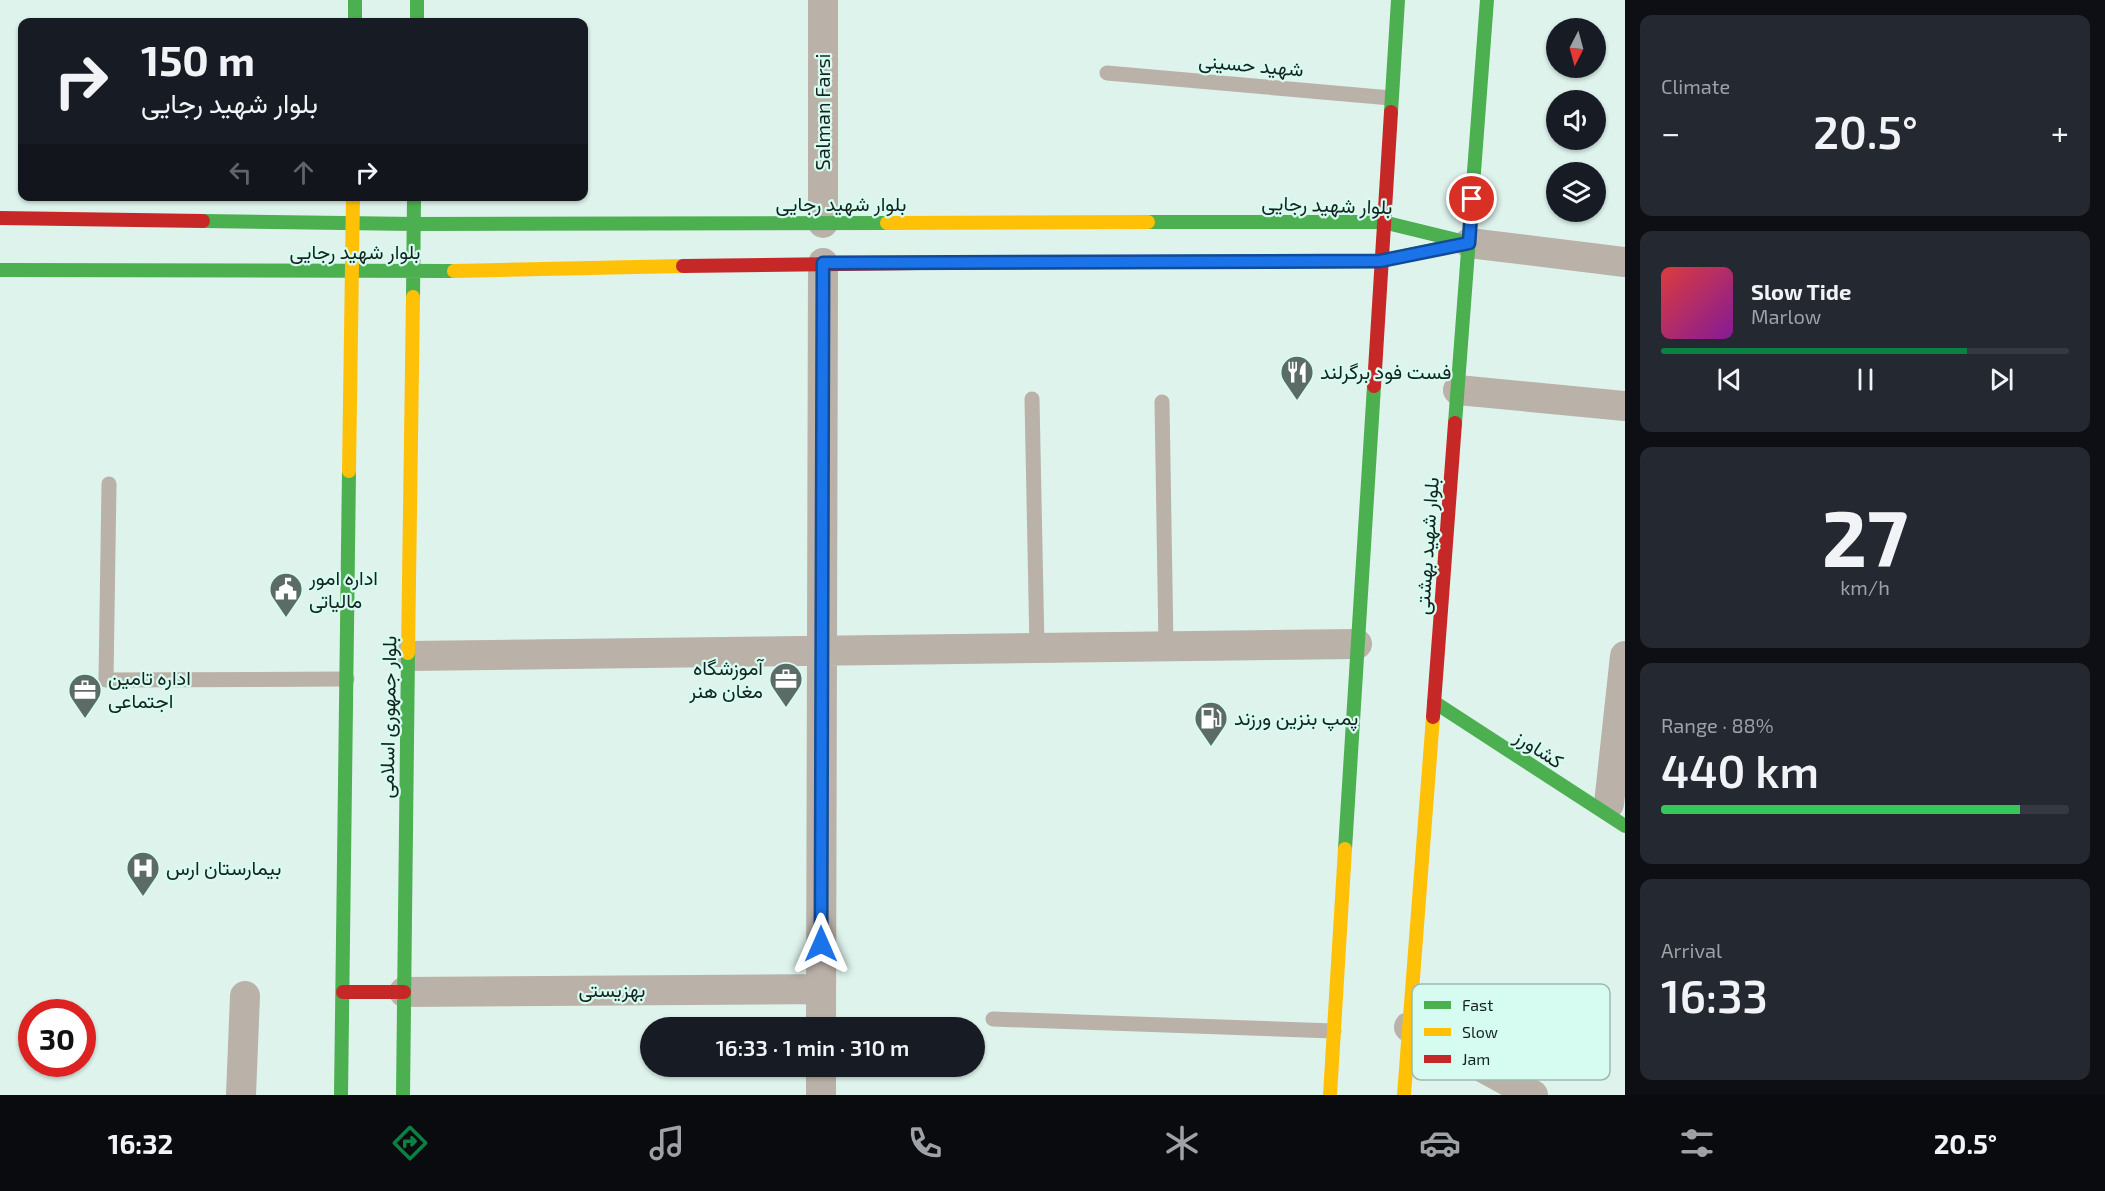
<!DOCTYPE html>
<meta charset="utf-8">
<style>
body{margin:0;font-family:"Exo 2",Vazirmatn,sans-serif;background:#242831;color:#f1f3f6;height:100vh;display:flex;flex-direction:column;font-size:22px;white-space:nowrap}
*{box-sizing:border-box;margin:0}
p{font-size:20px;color:#9ea1a6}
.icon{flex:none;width:33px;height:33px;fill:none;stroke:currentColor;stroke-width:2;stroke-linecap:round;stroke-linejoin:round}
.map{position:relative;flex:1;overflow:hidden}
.panel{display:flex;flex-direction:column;gap:15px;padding:15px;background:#0d0f14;width:480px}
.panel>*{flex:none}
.hud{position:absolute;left:18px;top:18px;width:570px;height:183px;border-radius:12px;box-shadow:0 2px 4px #0004;background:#171b24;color:#f1f3f6;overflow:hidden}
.needle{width:39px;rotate:186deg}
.fabs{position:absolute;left:1546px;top:18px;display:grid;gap:12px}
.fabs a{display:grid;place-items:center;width:60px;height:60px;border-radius:50%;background:#171b24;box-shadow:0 2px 4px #0004;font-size:30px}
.speed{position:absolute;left:18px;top:999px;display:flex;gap:12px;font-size:30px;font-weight:700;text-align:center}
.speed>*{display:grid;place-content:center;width:78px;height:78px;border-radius:50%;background:#171b24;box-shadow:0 2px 4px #0004;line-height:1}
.speed .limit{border:9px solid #d22;background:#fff;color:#111}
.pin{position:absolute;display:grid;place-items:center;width:51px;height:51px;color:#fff;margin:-26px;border:3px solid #fff;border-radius:50%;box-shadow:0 2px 6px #0007}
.me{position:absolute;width:66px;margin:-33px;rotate:0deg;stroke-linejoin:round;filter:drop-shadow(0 0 4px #0008)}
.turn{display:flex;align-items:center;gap:21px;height:126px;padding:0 24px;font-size:27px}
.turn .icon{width:78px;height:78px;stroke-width:2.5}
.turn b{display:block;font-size:42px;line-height:51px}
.lanes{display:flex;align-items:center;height:57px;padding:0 24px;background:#0003;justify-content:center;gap:30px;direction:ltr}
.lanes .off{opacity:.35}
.big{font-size:45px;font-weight:600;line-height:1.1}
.panel .card{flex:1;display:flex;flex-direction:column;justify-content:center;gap:9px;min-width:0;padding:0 21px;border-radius:12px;background:#242831}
.panel .dial{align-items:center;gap:0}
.dial b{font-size:78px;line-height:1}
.song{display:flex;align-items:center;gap:18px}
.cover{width:72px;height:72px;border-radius:9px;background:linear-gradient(135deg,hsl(0 70% 55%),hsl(290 70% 35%))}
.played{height:6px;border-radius:3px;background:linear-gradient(90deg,#0b8043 75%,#363941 75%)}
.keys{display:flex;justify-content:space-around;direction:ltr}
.heat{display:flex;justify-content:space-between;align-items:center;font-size:33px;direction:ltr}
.charge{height:9px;border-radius:4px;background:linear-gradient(90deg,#34c759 88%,#363941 0)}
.trip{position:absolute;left:640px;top:1017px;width:345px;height:60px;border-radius:30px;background:#171b24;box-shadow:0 2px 4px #0004;font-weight:600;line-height:60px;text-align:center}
.dock{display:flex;height:96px;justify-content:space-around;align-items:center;background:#090b0e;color:#9ea1a6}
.dock .icon{width:42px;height:42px}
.dock .active{color:#0b8043}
.dock b{font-size:27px;color:#f1f3f6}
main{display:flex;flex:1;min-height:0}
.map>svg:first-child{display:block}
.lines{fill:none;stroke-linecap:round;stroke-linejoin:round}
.lane{stroke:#bab1a8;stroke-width:15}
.street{stroke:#bab1a8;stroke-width:30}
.fast{stroke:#4caf50;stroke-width:14}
.slow{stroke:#ffc107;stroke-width:14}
.jam{stroke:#c62828;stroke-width:14}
.route-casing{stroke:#114b97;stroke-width:15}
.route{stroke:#1a73e8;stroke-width:10}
.labels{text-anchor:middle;stroke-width:4.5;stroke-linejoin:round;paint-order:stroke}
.street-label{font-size:20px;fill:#15231f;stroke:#d6fbf0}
.poi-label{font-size:20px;fill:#15231f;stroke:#d6fbf0;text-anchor:start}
.key{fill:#d6fbf0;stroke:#9cbab1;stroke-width:1.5}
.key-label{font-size:16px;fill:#15231f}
</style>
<main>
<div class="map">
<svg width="1625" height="1095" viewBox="0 0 1625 1095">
<rect width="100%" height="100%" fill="#def3ec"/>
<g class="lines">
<path class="lane" d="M1107,73L1391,98
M1032,399L1037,648
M1162,402L1166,646
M109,484L106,680L347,679
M993,1019L1334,1031"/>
<path class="street" d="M823,223V0
M1469,243L1625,262
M1458,390L1625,406
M409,656L1357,644
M1609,804L1625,656
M404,992L821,989
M1409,1027L1533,1095
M821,1028L823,263
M241,1095L245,996
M821,1095V1066"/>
<path class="fast" d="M355,0V22
M417,0V22
M1391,112L1398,0
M203,221L414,224L887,223
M1148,222H1383L1469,243
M920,263L1380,261L1461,244
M0,270L454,271
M413,297L414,196
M1455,423L1487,0
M1434,702L1625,826
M1345,849L1374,386
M341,1095L349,471
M403,1095L408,653"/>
<path class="slow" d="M887,223L1148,222
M454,271L683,266
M349,471L353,196
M408,653L413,297
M1330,1095L1345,849
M1404,1095L1433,717"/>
<path class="jam" d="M0,218L203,221
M683,266L920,263
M1374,386L1391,112
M1433,717L1455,423
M343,992H404"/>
</g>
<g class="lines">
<defs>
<path id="route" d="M821,944L823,263L1380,261L1469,243L1472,199"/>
</defs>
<use href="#route" class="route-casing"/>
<use href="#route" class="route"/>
</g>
<defs>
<symbol id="restaurant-pin" viewBox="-11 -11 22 30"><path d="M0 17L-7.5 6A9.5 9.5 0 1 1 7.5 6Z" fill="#5b6c67" stroke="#d6fbf0"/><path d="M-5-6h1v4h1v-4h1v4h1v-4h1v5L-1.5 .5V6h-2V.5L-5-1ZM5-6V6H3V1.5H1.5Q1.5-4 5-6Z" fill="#fff"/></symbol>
<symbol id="civic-pin" viewBox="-11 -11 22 30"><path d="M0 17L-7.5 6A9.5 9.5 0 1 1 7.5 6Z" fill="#5b6c67" stroke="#d6fbf0"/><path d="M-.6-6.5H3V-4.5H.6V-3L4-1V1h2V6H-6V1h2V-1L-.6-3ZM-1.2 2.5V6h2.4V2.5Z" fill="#fff"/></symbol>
<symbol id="office-pin" viewBox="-11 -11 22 30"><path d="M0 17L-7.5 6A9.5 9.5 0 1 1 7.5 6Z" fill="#5b6c67" stroke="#d6fbf0"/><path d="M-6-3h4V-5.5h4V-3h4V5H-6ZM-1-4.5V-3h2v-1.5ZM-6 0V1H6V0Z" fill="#fff"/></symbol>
<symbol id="fuel-pin" viewBox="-11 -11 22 30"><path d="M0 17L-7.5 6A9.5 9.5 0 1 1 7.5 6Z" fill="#5b6c67" stroke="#d6fbf0"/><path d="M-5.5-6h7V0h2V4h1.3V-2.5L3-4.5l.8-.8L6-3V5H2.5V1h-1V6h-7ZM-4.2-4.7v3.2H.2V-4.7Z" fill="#fff"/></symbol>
<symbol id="hospital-pin" viewBox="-11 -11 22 30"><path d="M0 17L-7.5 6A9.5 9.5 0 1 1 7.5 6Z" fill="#5b6c67" stroke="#d6fbf0"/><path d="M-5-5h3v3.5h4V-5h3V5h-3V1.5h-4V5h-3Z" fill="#fff"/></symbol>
</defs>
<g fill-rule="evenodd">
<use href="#restaurant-pin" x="1278" y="353" width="38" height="52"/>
<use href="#civic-pin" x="267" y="570" width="38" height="52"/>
<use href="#office-pin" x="767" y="660" width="38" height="52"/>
<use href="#office-pin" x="66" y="671" width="38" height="52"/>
<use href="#fuel-pin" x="1192" y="699" width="38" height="52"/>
<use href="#hospital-pin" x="124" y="849" width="38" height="52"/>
</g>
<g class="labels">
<g class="street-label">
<text transform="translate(1251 65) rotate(5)" y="7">شهید حسینی</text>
<text transform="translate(823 112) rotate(-90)" y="7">Salman Farsi</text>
<text x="841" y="211">بلوار شهید رجایی</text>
<text transform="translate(1327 205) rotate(2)" y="7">بلوار شهید رجایی</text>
<text x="355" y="259">بلوار شهید رجایی</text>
<text transform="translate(1427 546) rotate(-86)" y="7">بلوار شهید بهشتی</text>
<text transform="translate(388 717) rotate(-89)" y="7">بلوار جمهوری اسلامی</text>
<text transform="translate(1539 749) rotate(33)" y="7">کشاورز</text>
<text x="612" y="997">بهزیستی</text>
</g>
<g class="poi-label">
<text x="1320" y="379">فست فود برگرلند</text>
<text x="309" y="585">اداره امور<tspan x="309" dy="23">مالیاتی</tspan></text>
<text x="763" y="675" text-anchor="end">آموزشگاه<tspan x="763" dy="23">مغان هنر</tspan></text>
<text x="108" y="685">اداره تامین<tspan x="108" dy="23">اجتماعی</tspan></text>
<text x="1234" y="725">پمپ بنزین ورزند</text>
<text x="166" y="875">بیمارستان ارس</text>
</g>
</g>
<rect x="1412" y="984" width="198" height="96" rx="9" class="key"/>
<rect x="1424" y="1001" width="27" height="8" fill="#4caf50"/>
<rect x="1424" y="1028" width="27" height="8" fill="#ffc107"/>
<rect x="1424" y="1055" width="27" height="8" fill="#c62828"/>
<g class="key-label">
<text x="1462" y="1011">Fast</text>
<text x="1462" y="1038">Slow</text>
<text x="1462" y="1065">Jam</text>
</g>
</svg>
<div class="fabs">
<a><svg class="needle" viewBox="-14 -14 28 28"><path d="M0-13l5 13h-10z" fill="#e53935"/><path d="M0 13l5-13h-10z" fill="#9ea1a6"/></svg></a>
<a><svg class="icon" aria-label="sound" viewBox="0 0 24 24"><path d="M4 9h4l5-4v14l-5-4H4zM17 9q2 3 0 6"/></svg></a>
<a><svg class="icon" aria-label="layers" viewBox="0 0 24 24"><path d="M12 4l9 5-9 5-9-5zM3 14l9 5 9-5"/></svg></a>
</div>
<div class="speed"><div class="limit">30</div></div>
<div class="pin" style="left:1472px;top:199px;background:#d93025"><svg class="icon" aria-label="arrive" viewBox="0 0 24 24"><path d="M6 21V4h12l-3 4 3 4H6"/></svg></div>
<svg class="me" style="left:821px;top:944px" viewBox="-20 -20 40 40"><path d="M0-17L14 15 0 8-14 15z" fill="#1a73e8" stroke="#fff" stroke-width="4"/></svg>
<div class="trip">16:33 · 1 min · 310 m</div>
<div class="hud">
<div class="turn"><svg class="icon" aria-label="right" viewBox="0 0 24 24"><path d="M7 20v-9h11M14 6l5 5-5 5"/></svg><div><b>150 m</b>بلوار شهید رجایی</div></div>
<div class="lanes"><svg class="icon off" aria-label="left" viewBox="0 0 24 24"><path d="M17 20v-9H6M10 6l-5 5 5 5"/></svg><svg class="icon off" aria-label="ahead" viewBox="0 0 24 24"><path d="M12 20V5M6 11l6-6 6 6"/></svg><svg class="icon" aria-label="right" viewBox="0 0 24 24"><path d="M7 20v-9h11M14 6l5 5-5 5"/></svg></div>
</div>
</div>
<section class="panel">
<div class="card"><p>Climate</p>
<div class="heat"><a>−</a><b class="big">20.5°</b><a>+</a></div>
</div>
<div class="card">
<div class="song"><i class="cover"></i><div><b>Slow Tide</b><p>Marlow</p></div></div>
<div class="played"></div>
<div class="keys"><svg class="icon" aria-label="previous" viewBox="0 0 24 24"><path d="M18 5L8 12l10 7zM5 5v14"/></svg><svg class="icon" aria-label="pause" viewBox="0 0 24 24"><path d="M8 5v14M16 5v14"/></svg><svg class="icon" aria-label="next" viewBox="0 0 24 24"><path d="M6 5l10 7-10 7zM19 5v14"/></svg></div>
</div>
<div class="card dial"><b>27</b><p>km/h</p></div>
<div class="card"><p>Range · 88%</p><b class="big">440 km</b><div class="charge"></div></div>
<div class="card"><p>Arrival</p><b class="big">16:33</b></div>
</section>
</main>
<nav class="dock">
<b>16:32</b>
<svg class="icon active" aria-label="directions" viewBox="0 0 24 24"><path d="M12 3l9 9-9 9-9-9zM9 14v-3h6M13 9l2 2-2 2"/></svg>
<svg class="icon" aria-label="music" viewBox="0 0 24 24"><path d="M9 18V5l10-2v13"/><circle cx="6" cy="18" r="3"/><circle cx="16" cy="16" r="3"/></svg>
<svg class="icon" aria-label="phone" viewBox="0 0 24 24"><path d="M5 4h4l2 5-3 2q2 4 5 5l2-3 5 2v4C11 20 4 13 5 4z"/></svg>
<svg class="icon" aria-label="climate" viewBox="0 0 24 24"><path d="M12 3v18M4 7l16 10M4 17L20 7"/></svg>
<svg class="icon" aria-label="car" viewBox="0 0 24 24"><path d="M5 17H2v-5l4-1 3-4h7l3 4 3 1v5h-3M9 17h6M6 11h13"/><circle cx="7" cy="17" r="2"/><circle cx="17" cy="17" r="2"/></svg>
<svg class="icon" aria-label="filters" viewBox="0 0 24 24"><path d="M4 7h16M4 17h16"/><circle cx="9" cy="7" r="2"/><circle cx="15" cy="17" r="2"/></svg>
<b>20.5°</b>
</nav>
